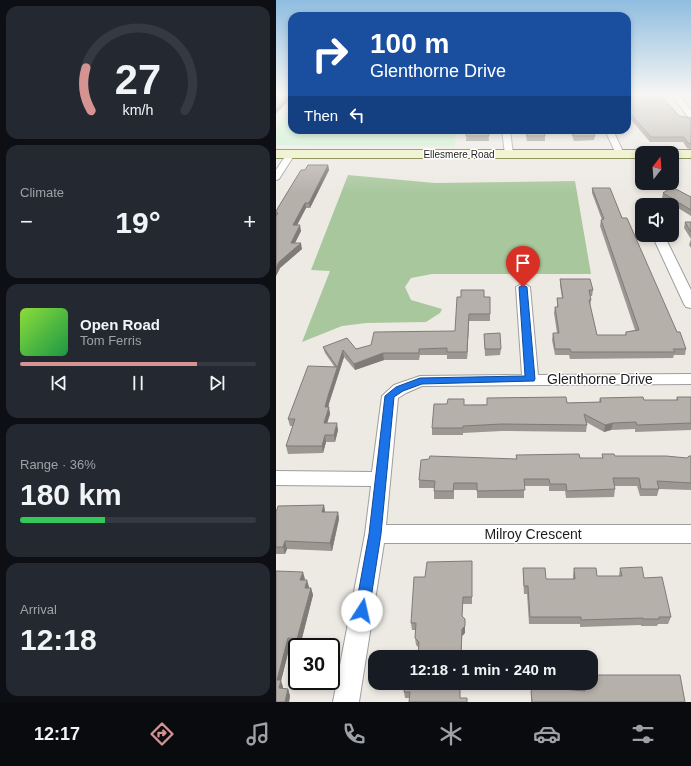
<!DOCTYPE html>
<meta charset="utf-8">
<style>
body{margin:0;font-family:Arial,sans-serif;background:#242831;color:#f1f3f6;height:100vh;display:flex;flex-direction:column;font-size:15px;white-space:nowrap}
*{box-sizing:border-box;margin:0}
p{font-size:13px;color:#9ea1a6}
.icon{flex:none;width:22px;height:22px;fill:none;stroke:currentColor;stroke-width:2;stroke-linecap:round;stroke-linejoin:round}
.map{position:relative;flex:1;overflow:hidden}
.panel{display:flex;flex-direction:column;gap:6px;padding:6px;background:#0d0f14;width:276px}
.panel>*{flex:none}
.hud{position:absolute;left:12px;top:12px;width:343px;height:122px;border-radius:12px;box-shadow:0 2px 6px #0003;background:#1a4fa0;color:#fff;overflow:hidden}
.needle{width:26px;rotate:17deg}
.fabs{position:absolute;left:359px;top:146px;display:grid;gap:8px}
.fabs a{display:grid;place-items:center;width:44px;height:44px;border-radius:8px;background:#171b24;box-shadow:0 2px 6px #0003;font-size:20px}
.speed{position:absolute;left:12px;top:638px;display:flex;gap:8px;font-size:20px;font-weight:700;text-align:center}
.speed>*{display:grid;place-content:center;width:52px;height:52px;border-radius:50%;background:#171b24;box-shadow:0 2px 6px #0003;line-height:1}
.speed .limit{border:2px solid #111;border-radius:6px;background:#fff;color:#111}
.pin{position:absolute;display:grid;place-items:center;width:34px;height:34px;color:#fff;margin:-41px -17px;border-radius:50% 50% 50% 0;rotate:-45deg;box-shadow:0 0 4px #0007}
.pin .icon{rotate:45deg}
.me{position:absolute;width:44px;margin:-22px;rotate:10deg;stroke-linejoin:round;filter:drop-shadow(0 0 3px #0008)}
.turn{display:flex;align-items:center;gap:14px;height:84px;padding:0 16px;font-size:18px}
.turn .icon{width:52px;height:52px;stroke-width:2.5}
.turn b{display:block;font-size:28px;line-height:34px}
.then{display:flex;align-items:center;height:38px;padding:0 16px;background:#0003;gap:8px;font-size:15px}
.big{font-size:30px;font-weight:700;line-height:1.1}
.panel .tile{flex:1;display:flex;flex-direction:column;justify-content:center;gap:6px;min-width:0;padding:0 14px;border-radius:12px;background:#242831}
.panel .dial{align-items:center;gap:0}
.dial svg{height:104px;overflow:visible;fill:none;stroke:#363941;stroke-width:7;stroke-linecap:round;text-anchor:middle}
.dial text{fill:#f1f3f6;stroke:none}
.song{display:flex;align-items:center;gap:12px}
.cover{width:48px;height:48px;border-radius:6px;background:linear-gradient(135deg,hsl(90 70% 55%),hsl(140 70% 35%))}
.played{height:4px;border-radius:2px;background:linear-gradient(90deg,#d59392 75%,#363941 75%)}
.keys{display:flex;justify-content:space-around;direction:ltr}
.heat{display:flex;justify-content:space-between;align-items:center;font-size:22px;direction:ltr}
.charge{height:6px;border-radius:3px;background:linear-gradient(90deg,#34c759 36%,#363941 0)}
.trip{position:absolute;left:92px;top:650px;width:230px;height:40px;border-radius:12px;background:#171b24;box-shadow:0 2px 6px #0003;font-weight:700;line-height:40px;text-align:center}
.menu{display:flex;height:64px;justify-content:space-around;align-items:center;background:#090b0e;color:#9ea1a6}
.menu .icon{width:28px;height:28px}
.menu .selected{color:#d59392}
.menu b{font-size:18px;color:#f1f3f6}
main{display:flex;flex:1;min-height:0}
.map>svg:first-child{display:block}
.forest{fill:#a8c79d}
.park{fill:#c6f2cb}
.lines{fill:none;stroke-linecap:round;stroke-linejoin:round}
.street-casing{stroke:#9e9e9e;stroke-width:2}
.secondary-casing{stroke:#5a6612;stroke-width:2}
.street{fill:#fff;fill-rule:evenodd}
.secondary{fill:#edf1bd;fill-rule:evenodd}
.wall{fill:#9d9792}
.shaded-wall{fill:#7f7b77}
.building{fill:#b6b0aa;stroke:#7f7b77}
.route{fill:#1a73e8;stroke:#114b97}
.labels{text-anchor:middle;stroke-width:3;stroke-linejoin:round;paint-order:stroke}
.far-street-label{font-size:10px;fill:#1d1d1d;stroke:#fff}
.near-street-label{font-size:14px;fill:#1d1d1d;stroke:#fff}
</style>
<main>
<section class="panel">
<div class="tile dial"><svg viewBox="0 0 100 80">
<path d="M14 69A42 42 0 1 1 86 69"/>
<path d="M14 69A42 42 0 0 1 10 36" stroke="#d59392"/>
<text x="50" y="56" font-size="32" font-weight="700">27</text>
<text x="50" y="72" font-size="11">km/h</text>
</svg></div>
<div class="tile"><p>Climate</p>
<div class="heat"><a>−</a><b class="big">19°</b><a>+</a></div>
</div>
<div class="tile">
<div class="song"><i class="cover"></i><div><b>Open Road</b><p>Tom Ferris</p></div></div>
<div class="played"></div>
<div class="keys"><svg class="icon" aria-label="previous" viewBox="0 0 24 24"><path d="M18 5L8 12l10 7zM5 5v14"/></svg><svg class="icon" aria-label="pause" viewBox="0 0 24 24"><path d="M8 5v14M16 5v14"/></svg><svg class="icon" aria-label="next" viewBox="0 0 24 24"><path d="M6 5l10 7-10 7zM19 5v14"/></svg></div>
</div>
<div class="tile"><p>Range · 36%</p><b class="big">180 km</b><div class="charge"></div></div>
<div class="tile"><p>Arrival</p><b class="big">12:18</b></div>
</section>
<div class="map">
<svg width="415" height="702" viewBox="0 0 415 702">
<rect width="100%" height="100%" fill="#edeae4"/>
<path class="forest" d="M72,175L159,183L299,181L315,274H156L135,278L129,287L135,300L166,309L164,313L150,322L90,323L66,326L26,342L54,271L35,270Z"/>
<path class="park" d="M16,106V130H180L179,146L0,145V127Z"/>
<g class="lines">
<defs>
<path id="street" d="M396,95H403L415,110V117H412Z
M226,130H234L237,154L236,156L233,157L229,154Z
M329,130H337L348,154L347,156H341Z
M15,151L19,154L3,179L0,180V170L12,152Z
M376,235H388L415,290V308L410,307L408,304Z
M247,283L254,287L262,375L415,374V384L146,386L130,393L122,398L110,525H415V543H108L83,702H57L89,534L95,486L0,485V471L96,472L106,396L118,385L144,376L246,375L240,287Z"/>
<path id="secondary" d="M0,150H366L372,153H366V158H0Z
M396,150H415V158H396V153H390Z"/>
</defs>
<use href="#street" class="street-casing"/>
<use href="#secondary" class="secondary-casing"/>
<use href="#street" class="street"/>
<use href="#secondary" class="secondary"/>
</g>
<path class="wall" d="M351,95L403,116L415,118V149L411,148L407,142H374L351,115Z
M191,130H212L213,141H190Z
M249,130H268L269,136V141H251Z
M294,130H316L319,136L318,140L298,141Z
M52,165L53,170L34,208H30L21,225L25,231L19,243L26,249L4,268L0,276V211L29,170Z
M316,188L344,213L401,332L410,349L409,355H398L397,358L294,359L293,355H279L276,340L277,333H281L278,313L279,307H281V298H286L284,285V279L317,290L316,296H314L315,300L314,307L321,335H349L350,332L359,330L324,226L325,220H326L316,193Z
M387,193L415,197V216L386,198Z
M409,222H415V248L413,245L415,239L408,228Z
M208,297H214V321H193L191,359H171V355H144L143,360H108L79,370L68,357L52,407L54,414L51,423L62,430L59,442H50L47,453L12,454L10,446L17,426H14L12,419L58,366L49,353L47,347L80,349L179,331Z
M208,334L225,349L224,355L209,356Z
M401,397H415V430L359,432V429L335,430L328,432L310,422L311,425L310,432L226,431L187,433V435H156V428L171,404L188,399V405L323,402L324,398L368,400H400Z
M326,454L339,456L411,458L415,456V490L383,489L381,496H364L361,486H339V489L338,497L290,498L289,491H273V486H248V498H201V490H178V499H158V488H143V480L240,459V455L304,458H326Z
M48,505L49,512H62L63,519L56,551L11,549L9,554H0V510Z
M196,561V604H187L186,617L189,633L186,636L185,656L188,657L143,648L140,645L139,638V630H136L135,623L149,577Z
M247,568L270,579H297V575L298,568L321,576H343L344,568L368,578L395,617L392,624H382L381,626H365V625L304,627V624H253L251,594H248L247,575Z
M0,571L29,579L28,580L33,587V588H35L37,595L24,646L14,645L5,681L7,687V688L12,689L14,696L13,702H0Z
M185,683L134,698H129L128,692Z
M306,683H315L409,702H255V691L286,689L307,690Z"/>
<path class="shaded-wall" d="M13,95H16V97L0,114V109Z
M52,165L53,170L34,208L33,203Z
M29,203L30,208L18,231L17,225Z
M24,225L25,231L16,249L15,243Z
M25,243L26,249L4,268L0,276V268L3,262Z
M193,314V321L191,359V352Z
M67,350L68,357L53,403L52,410L53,407L54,414L49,430L48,423L49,407L52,396Z
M107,353L108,360L79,370L78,364Z
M61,423L62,430L59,442L58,435Z
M337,423L335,430L328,432L329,425Z
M49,435L50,442L47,453L46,446Z
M48,505L49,512H46Z
M62,512L63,519L56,551L54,543Z
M9,541L11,549L9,554L7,547Z
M27,572L29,579L27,587L24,580Z
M31,580L33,587L31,595L29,588Z
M35,588L37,595L24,646L21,639Z
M189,619V633L186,636L185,657L186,629Z
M12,638L14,645L5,681L7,687L6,695L1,680Z
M12,689L14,696L13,702H9Z"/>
<path class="building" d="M0,95H13L0,109Z
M351,95H385L403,116L415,118V144L412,143L408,137H375L351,110Z
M191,130H212L213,136H190Z
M250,130H268L269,136H251Z
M296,130H316L319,136H298Z
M32,165H52L33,203H29L17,225H24L15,243H25L3,262L0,268V216L2,213H0V211L25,170H29Z
M396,187L415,197V210L387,193Z
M316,188H334L346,218H351L401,332H404L410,349H397L399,352H295L294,349H279L277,333H283L279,307H282L281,298H287L284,279H314L317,290H313L315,300H313L321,335H350V332L363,330L325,220L328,219Z
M409,222H415V232Z
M185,290H208V297H214V314H193L191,352H171V348L143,349V353H107L78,364L67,350L52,396L49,407H53L48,423H61L58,435H49L46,446H10L19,419H12L32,366L61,367L47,347L71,338L80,349L95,345L98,332L179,331L181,297H185Z
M224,333L225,349H209L208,334Z
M290,397L291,403L325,402L324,398L367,397L368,400H402L401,397H415V423L361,425L360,422L337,423L329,425L308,414L311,425L226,424L187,426V428H156L158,404H171L172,399H188V405H211V398Z
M303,454L304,458H327L326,454H338L339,456H390L411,458L413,456H415V483L381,481L383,489H365L363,478H337L339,489L291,491L290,484H274L273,479H248L249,490L201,491V483H178L177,491H158L159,481L143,480L145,460L153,459L154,456L241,459L240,455Z
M48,505L46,512H62L54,543L9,541L7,547H0V510H1L2,506Z
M196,561V597H187L186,616L189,619V626L186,629L185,656H188V657H142L143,642L139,638L140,623H135L138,577H149L151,562Z
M366,567L368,578L386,577L395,617H383V619H367V618L305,620V617H254L252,586H248L247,568H269L270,579H299L298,568H320L321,576H346L344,568Z
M0,571L27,572L24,580H31L29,588H35L21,639L12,638L1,680H5L3,688L12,689L9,702H0Z
M315,675H404L409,702H256L255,691L259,686L282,685L286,689L309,691L308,683H315Z
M129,683H184V698H191V702H133L134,692H128Z"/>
<linearGradient id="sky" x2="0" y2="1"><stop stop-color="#8fbde0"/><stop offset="0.49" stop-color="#f7f6f3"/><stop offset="1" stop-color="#f7f6f3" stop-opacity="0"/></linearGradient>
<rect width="415" height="193" fill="url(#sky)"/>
<path class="route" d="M247,285L251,287L259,379L258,381L146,384L127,391L118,397L105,534L93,611L91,615L86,617L81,615L79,611L93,534L109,396L120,387L144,378L249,376L243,287Z"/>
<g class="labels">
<g class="far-street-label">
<text x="183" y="158">Ellesmere Road</text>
</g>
<g class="near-street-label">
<text x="324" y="384">Glenthorne Drive</text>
<text x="257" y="539">Milroy Crescent</text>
</g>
</g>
</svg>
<div class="fabs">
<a><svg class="needle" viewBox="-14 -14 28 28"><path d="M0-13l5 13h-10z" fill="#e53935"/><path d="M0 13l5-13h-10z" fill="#9ea1a6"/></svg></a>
<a><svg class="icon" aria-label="sound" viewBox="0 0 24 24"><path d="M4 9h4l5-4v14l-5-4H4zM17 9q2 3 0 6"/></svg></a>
</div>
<div class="speed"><div class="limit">30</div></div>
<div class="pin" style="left:247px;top:287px;background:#d93025"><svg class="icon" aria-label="arrive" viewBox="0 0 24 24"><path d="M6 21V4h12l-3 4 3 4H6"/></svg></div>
<svg class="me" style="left:86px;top:611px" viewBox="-20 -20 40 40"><circle r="19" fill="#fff"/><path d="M0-13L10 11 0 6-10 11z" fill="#1a73e8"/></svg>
<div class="trip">12:18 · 1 min · 240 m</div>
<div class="hud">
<div class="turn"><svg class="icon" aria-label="right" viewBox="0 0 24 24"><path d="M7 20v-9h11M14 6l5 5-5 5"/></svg><div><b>100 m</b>Glenthorne Drive</div></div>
<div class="then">Then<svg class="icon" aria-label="left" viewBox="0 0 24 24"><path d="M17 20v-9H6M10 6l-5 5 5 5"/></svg></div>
</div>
</div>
</main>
<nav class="menu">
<b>12:17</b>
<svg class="icon selected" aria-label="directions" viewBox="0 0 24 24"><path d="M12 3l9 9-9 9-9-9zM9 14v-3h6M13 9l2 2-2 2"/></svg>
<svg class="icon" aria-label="music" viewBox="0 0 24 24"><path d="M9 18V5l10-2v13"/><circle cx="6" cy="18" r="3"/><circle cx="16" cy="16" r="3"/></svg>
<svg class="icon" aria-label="phone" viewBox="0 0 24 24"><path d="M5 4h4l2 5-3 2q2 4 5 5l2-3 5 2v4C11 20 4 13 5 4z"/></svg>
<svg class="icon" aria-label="climate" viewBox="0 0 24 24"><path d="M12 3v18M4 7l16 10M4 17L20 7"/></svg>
<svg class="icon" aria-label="car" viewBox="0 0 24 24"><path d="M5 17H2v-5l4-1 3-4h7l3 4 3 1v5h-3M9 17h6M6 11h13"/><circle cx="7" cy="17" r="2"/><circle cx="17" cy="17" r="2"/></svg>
<svg class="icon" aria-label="filters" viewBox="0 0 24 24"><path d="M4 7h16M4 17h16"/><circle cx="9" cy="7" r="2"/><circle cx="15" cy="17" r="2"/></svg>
</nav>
